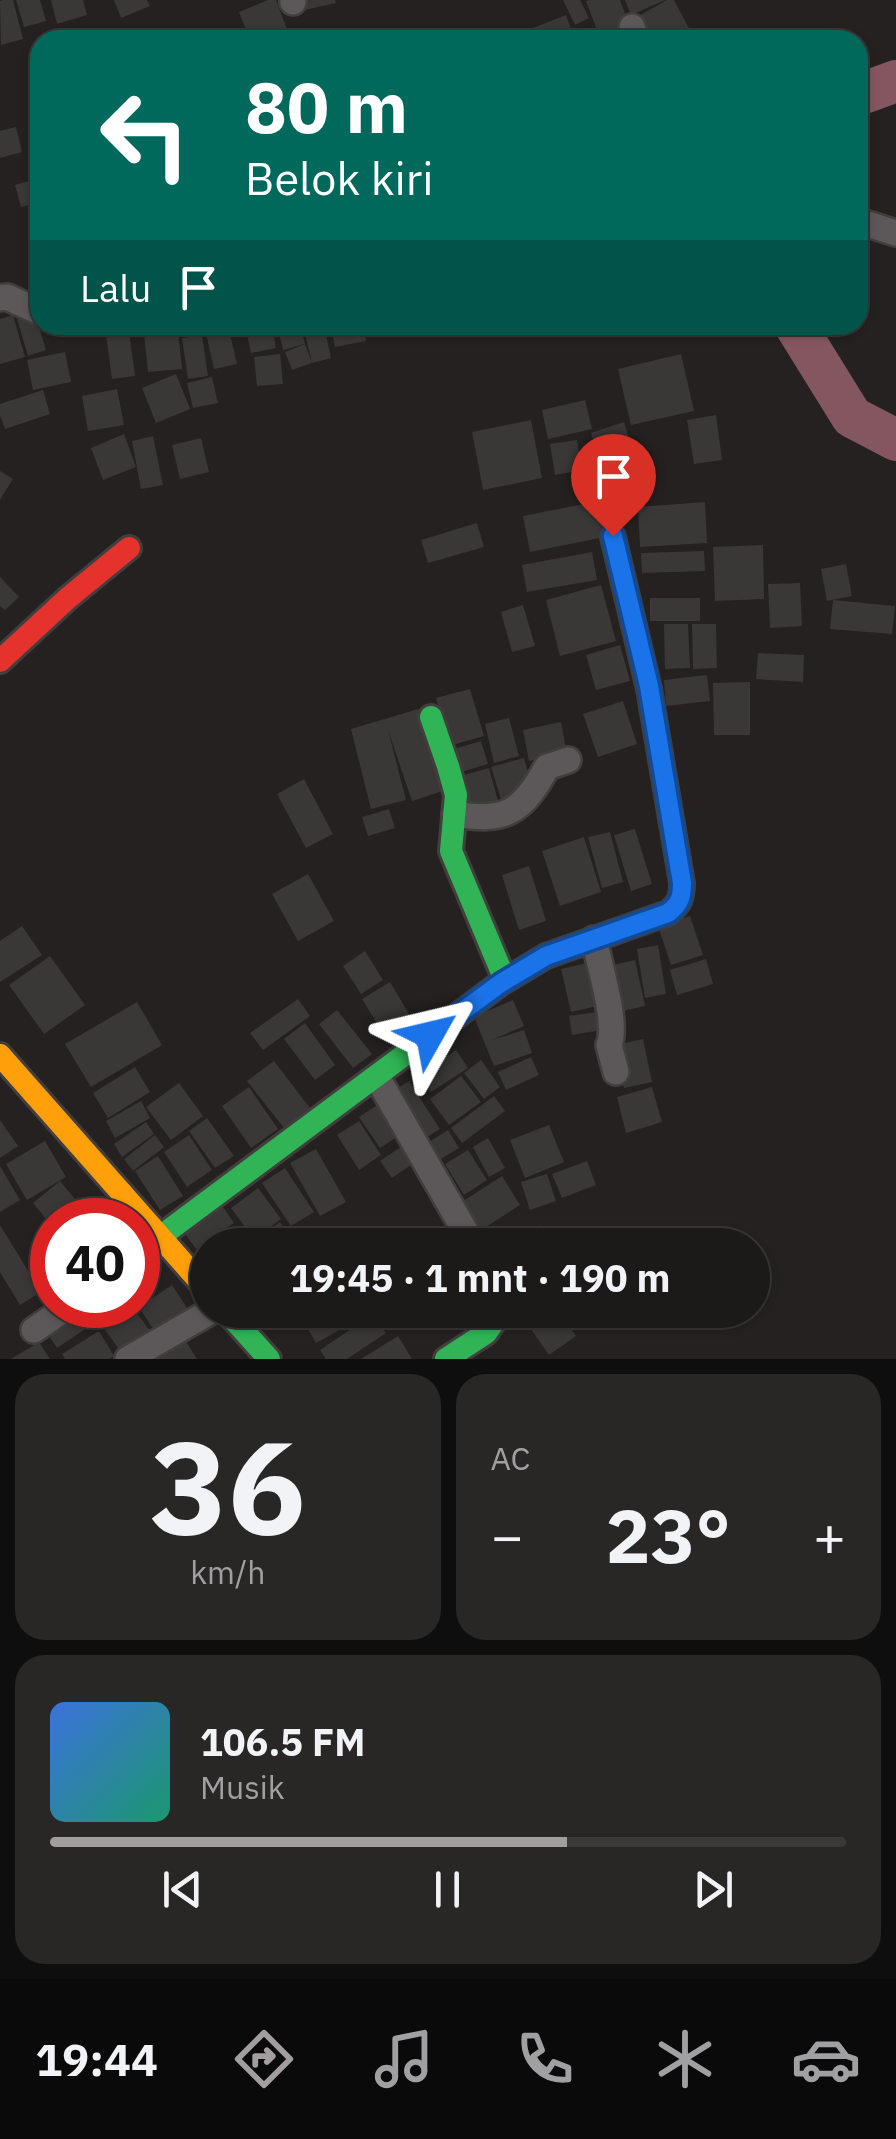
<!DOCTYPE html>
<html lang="id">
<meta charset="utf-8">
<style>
body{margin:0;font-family:"IBM Plex Sans",sans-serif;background:#292626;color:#f1f3f6;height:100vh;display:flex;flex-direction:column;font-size:38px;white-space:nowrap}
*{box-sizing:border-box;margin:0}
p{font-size:32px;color:#a0a0a2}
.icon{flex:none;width:55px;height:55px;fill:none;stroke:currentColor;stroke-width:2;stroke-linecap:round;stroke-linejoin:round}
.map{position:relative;height:1359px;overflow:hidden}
.side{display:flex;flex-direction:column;gap:15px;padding:15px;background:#0f0e0e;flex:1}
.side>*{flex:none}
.hud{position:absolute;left:30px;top:30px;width:838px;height:305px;border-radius:30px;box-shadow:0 2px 8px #0004,0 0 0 2px #3a3838;background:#00695c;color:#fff;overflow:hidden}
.speed{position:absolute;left:30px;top:1198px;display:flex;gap:20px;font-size:50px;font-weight:700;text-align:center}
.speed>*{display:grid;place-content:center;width:130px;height:130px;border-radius:50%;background:#1c1919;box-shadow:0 2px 8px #0004,0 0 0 2px #3a3838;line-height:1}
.speed .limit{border:15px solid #d22;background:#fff;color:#111}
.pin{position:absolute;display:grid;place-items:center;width:85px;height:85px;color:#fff;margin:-102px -42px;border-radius:50% 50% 50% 0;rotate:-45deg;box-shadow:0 0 10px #0007}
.pin .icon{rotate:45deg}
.me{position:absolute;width:110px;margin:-55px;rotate:53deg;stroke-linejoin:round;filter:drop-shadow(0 0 8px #0008)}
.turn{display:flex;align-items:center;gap:35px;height:210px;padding:0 50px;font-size:45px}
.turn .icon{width:130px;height:130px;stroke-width:2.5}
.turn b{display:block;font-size:70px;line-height:85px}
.then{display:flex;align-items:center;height:95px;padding:0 50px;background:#0003;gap:20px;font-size:38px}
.big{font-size:75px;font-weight:800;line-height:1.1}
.side .card{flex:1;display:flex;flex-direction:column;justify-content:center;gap:15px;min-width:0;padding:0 35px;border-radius:30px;background:#292626}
.side .dial{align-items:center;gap:0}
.dial b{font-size:130px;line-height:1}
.song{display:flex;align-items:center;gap:30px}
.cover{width:120px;height:120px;border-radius:15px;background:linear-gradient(135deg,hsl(220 70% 55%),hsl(160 70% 35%))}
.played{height:10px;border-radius:5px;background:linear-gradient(90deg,#a29d9e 65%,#3a3838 65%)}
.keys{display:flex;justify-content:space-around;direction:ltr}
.heat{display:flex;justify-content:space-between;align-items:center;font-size:55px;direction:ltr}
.side .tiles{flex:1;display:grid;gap:15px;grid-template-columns:1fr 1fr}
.card:last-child{grid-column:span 2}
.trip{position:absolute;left:190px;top:1228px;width:580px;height:100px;border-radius:50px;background:#1c1919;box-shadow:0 2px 8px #0004,0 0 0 2px #3a3838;font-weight:800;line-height:100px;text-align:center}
.tab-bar{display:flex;height:160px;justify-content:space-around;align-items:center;background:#0b0a0a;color:#a0a0a2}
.tab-bar .icon{width:70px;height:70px}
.tab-bar .selected{color:#a29d9e}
.tab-bar b{font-size:45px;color:#f1f3f6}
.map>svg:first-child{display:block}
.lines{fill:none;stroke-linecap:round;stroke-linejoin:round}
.river{stroke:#845660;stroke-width:42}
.building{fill:#3a3737}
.street-casing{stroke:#413e3e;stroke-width:30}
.fast-casing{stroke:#413e3e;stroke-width:28}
.slow-casing{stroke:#413e3e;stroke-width:28}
.jam-casing{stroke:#413e3e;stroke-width:28}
.street{stroke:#5c5859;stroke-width:25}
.fast{stroke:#30b455;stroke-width:22}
.slow{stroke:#ff9f0a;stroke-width:22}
.jam{stroke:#e5322d;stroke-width:22}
.route-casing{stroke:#114b97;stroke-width:25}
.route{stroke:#1a73e8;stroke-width:18}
</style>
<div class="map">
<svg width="896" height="1359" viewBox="0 0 896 1359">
<rect width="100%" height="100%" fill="#252121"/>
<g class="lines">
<path class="river" d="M858,95L896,81
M795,325L852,417L896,440"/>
</g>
<path class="building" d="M3,0H13L23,39L1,45L0,1Z
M16,0H40L46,21L24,27Z
M51,0H83L87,15L57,24Z
M114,0H147L150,6L121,18Z
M268,0H276L288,32L268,40H250L239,12Z
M302,0H335L336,3L305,10Z
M563,0H580L589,18L575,25Z
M589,0H620L630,27L600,38L586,1Z
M625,0H665L631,15Z
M667,0H674L692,34L682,40H647L635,18Z
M566,15L573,35L561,40H537L533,28Z
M16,127L22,152L0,158V131Z
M40,178V202L21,207L15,185Z
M35,314L46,350L28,356L17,319Z
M13,315L25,357L0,364V319Z
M220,325H228L237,364L214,369L205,329Z
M245,325H272L276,348L251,353Z
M277,325H300L305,344L283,350Z
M303,325H324L331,358L312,363Z
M331,325H363L366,341L335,347Z
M178,331L182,369L148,372L144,334Z
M129,332L135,376L112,379L106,335Z
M202,335L208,376L188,379L182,338Z
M305,344L312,363L292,370L285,352Z
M65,352L71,382L33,390L27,360Z
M280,354L283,384L257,386L254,357Z
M681,354L694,411L631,425L618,369Z
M176,374L190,409L156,423L142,388Z
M212,377L218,403L193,408L187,383Z
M117,389L124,425L88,431L82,396Z
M43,390L50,414L5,429L0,415V404Z
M585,400L592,429L548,439L542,410Z
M716,415L722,460L694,464L687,420Z
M531,420L542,478L483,490L472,432Z
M624,422L636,461L603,471L591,433Z
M124,434L136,467L103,480L91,448Z
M153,436L163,485L141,489L132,441Z
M201,438L209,472L180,479L172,445Z
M577,440L582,470L555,475L550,444Z
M0,471L13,479L0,500Z
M599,501L605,537L530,552L523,516Z
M705,502L707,543L640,547L638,507Z
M477,523L484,547L428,563L421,540Z
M763,545L764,599L715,601L713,547Z
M704,551L705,571L642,573L641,553Z
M592,552L597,580L527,592L522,565Z
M846,564L852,596L827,601L821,569Z
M0,577L19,597L5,610L0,606Z
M800,583L802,626L770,628L768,584Z
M601,585L616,641L560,656L546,600Z
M650,598H700V621H650Z
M833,600L895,606L892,634L830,629Z
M523,605L535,646L512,652L501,612Z
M664,624H688L690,668L665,669Z
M692,624H716L717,668L693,669Z
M620,645L630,681L596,690L586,655Z
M758,653L804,655L803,682L756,679Z
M707,675L710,701L666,706L664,680Z
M750,682V735H714L713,683Z
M470,689L484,736L449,746L436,698Z
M623,701L637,744L598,757L583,714Z
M425,707L452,788L412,801L388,730L406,800L371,809L351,729Z
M509,718L519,756L494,763L485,724Z
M561,722L567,754L529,761L523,730Z
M481,741L488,764L461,772L454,749Z
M524,758L533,790L501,799L491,767Z
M489,768L498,801L469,809L460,776Z
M304,779L333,834L306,848L277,794Z
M389,809L395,828L368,836L362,817Z
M635,829L652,884L631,891L614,835Z
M610,832L623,882L602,888L588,837Z
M584,837L601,892L560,906L542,851Z
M529,866L546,921L519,930L502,875Z
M308,874L334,921L298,941L272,894Z
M690,916L703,955L671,965L658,926Z
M22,926L42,955L0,982V941Z
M658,945L666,994L645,998L637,949Z
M365,951L383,980L361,994L343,966Z
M50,956L85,1005L44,1034L9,985Z
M706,959L713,984L677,995L670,970Z
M635,960L645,1006L614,1013L604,967Z
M592,962L602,1005L571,1012L561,969Z
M390,982L412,1019L385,1036L362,999Z
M298,999L310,1016L263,1050L250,1033Z
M513,1000L524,1026L492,1040L524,1030L532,1053L494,1066L474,1017Z
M137,1002L162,1045L91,1087L65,1044Z
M337,1010L372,1054L353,1068L319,1024Z
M604,1011L607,1029L572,1035L569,1016Z
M305,1023L335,1065L315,1080L284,1039Z
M643,1039L652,1082L624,1088L615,1045Z
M456,1050L468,1068L431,1092L419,1075Z
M531,1057L539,1075L506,1090L498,1072Z
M481,1060L500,1087L484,1099L464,1073Z
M274,1061L310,1108L284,1128L247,1081Z
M135,1067L150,1092L108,1118L93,1093Z
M461,1076L481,1102L449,1125L430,1099Z
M409,1081L440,1129L420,1141L389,1094Z
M179,1083L203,1116L171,1140L146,1107Z
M249,1087L278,1129L251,1148L222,1106Z
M652,1087L662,1122L626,1133L617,1097Z
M494,1096L505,1111L462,1143L451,1128Z
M385,1100L406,1131L380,1148L359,1117Z
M141,1101L150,1118L115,1138L106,1121Z
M207,1118L234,1156L215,1168L189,1131Z
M0,1120L18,1146L0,1158Z
M359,1121L381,1155L359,1170L337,1135Z
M146,1122L154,1134L122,1157L114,1144Z
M549,1125L564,1162L525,1178L510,1140Z
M448,1130L459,1148L431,1165L420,1148Z
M155,1135L164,1147L133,1171L124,1159Z
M189,1135L212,1170L187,1187L164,1152Z
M488,1138L505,1168L489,1177L473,1147Z
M45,1141L66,1177L27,1200L6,1164Z
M408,1142L420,1159L392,1178L380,1161Z
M316,1149L346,1202L320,1216L290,1163Z
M468,1150L487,1180L464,1195L445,1164Z
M158,1156L183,1196L160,1210L135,1171Z
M587,1161L596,1185L562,1198L552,1174Z
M0,1166L20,1200L0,1212Z
M285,1168L314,1212L291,1226L262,1183Z
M547,1174L556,1201L530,1210L521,1182Z
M502,1176L520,1205L475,1234L457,1205Z
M60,1181L75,1199L48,1221L33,1203Z
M258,1188L281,1219L254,1239L231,1208Z
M84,1198L97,1215L91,1220H56Z
M221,1204L234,1223L196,1249L183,1231Z
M280,1222L293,1240L286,1245H256L254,1241Z
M0,1225L41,1292L20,1305L0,1272Z
M540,1225L552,1245H507Z
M234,1230L246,1245H215Z
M52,1244V1296L29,1258Z
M172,1285L190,1313L157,1335L139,1307Z
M83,1305H127L97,1326Z
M79,1308L90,1326L57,1348L45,1330Z
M134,1309L153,1335L124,1356L105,1330Z
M312,1310H354L359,1319L316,1343L301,1316Z
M543,1310H558L576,1336L549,1355L526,1322Z
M373,1314L386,1333L347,1359H326L320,1350Z
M99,1331L114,1356L109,1359H65L62,1354Z
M180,1332L197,1359H133Z
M398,1336L412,1359H361Z
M39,1342L50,1359H11Z"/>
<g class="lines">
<defs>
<path id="street" d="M293,0V2
M632,27L636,40
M858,221L896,233
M0,298L7,297L40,312
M455,814C506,823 523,811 547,767L568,760
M594,939C599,964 618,1024 609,1045L616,1072
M377,1077L473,1245
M138,1259L165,1240
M34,1330L70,1305
M128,1359L213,1310"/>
<path id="fast" d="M431,717L448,766L456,795L451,851L505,980
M161,1236L501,983L546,956L668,913C680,904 682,897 682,883L649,689
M225,1310L269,1359
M446,1359L486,1333L502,1310"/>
<path id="slow" d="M613,537L649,689
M0,1055L208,1291"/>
<path id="jam" d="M0,661L68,598L129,548"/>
</defs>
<use href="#street" class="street-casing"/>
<use href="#fast" class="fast-casing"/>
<use href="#slow" class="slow-casing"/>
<use href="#jam" class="jam-casing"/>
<use href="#street" class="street"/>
<use href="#fast" class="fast"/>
<use href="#slow" class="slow"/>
<use href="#jam" class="jam"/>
</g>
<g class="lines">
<defs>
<path id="route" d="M430,1035L501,983L546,956L668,913C680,904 682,897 682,883L649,686L613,536"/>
</defs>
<use href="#route" class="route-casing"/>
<use href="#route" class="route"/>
</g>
</svg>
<div class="speed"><div class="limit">40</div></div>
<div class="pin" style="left:613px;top:536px;background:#d93025"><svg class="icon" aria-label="arrive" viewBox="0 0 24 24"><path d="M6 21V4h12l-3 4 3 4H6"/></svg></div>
<svg class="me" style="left:430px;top:1035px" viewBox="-20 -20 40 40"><path d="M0-17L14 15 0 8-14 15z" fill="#1a73e8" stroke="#fff" stroke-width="4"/></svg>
<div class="trip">19:45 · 1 mnt · 190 m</div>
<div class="hud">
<div class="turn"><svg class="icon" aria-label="left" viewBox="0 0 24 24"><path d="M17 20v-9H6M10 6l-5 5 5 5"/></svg><div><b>80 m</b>Belok kiri</div></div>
<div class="then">Lalu<svg class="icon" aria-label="arrive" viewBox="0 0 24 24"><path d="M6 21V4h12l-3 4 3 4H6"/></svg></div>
</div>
</div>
<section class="side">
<div class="tiles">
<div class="card dial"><b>36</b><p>km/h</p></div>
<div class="card"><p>AC</p>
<div class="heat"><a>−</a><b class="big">23°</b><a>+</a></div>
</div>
<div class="card">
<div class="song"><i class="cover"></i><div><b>106.5 FM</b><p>Musik</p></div></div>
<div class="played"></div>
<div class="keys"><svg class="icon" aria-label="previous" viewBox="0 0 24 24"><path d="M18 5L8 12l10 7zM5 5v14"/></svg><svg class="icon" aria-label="pause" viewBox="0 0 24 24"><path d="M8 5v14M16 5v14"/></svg><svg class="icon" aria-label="next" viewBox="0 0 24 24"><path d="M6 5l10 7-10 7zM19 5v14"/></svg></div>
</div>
</div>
</section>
<nav class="tab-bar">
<b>19:44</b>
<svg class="icon selected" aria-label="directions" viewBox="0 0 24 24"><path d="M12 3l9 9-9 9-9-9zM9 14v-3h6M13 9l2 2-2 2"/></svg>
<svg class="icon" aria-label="music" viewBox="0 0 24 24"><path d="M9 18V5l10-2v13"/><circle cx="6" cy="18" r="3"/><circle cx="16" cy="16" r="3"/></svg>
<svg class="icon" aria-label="phone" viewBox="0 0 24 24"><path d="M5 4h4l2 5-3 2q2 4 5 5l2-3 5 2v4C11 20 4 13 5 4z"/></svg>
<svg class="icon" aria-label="climate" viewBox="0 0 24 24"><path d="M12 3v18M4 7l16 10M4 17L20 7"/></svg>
<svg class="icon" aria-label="car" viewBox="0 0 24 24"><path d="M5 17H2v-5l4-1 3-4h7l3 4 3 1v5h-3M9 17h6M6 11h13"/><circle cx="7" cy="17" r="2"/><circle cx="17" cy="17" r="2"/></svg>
</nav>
